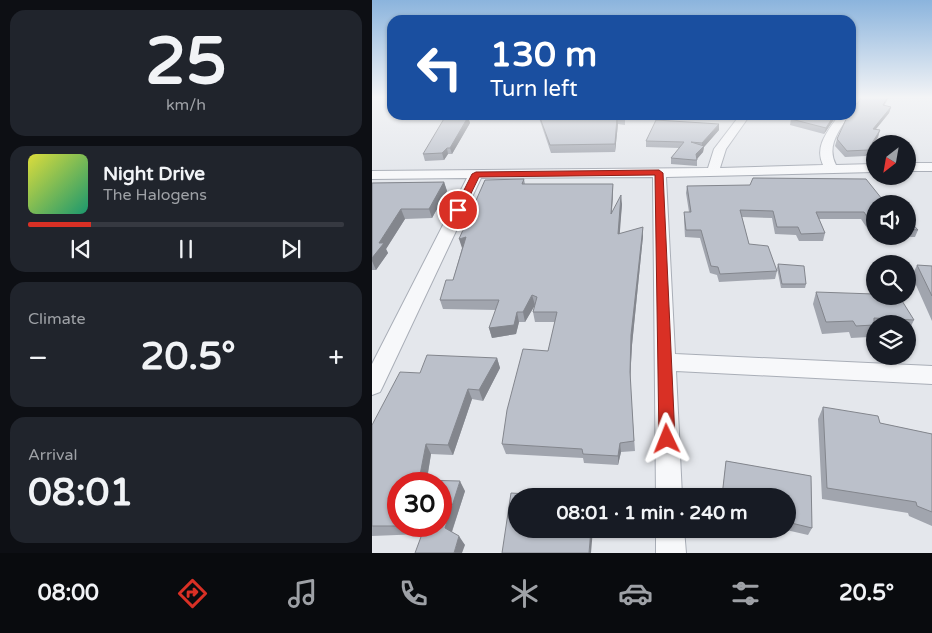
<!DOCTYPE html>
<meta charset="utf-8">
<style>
body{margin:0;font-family:"Varela Round",sans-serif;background:#20242c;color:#f1f3f6;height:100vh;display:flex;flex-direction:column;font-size:19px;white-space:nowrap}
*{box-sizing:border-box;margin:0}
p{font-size:16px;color:#9ea1a6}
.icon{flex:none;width:28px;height:28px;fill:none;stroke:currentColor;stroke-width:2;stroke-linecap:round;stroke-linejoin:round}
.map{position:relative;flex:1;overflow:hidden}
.sheet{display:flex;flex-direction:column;gap:10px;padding:10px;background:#0d0f14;width:372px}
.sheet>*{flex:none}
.guide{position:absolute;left:15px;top:15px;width:469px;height:105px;border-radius:15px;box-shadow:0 1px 4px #0004;background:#1a4fa0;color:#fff;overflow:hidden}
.needle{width:32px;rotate:211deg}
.fabs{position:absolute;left:494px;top:135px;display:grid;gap:10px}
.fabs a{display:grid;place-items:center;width:50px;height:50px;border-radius:50%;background:#171b24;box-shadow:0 1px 4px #0004;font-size:25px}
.speed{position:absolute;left:15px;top:472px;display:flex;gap:10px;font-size:25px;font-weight:700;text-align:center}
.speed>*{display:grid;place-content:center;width:65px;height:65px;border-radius:50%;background:#171b24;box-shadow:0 1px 4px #0004;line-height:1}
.speed .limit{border:8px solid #d22;background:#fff;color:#111}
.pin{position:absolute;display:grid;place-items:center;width:42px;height:42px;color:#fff;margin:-21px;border:2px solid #fff;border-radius:50%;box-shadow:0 1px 5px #0007}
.me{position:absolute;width:55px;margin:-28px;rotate:358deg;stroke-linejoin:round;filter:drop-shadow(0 0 4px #0008)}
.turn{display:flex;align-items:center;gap:18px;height:105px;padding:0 20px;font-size:22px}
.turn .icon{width:65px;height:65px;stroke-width:2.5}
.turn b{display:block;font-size:35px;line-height:42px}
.big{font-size:38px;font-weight:700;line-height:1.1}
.sheet .tile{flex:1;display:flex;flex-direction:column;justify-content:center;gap:8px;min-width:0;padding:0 18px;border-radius:15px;background:#20242c}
.sheet .dial{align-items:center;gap:0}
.dial b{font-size:65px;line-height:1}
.song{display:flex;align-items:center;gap:15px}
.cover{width:60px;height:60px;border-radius:8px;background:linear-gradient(135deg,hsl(60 70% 55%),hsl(160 70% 35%))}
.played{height:5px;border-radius:2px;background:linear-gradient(90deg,#d93025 20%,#363941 20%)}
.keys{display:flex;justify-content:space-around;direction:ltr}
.heat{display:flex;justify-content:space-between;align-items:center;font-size:28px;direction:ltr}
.trip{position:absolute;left:136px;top:488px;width:288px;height:50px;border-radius:25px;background:#171b24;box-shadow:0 1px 4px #0004;font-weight:700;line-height:50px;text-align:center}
.menu{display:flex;height:80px;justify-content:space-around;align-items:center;background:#090b0e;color:#9ea1a6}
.menu .icon{width:35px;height:35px}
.menu .current{color:#d93025}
.menu b{font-size:22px;color:#f1f3f6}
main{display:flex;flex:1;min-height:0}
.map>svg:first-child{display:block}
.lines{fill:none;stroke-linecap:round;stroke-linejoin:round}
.street-casing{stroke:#a9aeb7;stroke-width:2}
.street{fill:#f7f8fa;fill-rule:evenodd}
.wall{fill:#a1a5ae;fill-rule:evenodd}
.shaded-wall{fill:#83868d}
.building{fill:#bbc0ca;stroke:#83868d}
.route{fill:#d93025;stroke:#8d1f18}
</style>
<main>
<section class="sheet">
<div class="tile dial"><b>25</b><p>km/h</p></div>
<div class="tile">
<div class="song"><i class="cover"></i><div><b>Night Drive</b><p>The Halogens</p></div></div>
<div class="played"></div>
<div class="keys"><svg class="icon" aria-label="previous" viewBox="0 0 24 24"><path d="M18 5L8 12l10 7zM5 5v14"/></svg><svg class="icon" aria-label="pause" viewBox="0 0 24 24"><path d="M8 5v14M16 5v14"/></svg><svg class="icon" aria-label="next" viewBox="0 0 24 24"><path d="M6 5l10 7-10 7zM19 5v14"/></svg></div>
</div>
<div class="tile"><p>Climate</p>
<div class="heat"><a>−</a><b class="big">20.5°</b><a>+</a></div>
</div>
<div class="tile"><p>Arrival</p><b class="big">08:01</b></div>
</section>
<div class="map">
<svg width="560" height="553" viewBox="0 0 560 553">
<rect width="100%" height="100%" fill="#e4e7ec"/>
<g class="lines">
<defs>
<path id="street" d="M480,97H490L483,108L479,109Z
M368,115H378L354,149L348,168L451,165C442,146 456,131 467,115H477C467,131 454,146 464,165L502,164V172L294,177L303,354L560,366V384L304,371L310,496H284L281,177L109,178L11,386L8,392L0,395V364L95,178L0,179V171L336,168L342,149Z
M535,163H560V171H535Z
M284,529H312L314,553H284Z"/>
</defs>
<use href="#street" class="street-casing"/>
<use href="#street" class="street"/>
</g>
<path class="wall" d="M479,97V105L486,103L489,97H517L512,106L519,107L517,113L504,129L508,130L506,137L494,156L473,157L463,146L465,139L479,115Z
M166,115H253V125L246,124L243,152L179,153Z
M465,115L452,134L418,125L419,119Z
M96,117L98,123L80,154H76L72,160L53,161L51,154Z
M347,130L332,147L331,152L325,159V166L299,164V158L307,148L274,147V141Z
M152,179L153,184H241V192L240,212L250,204L247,234L271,227V236L260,345L258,380L263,451L249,452L246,465L212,463L211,458L134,454L130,444L176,351L183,322H163L161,312L163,305L153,322H147L144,334L120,338L117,328L124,310L71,309L68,300L81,280L90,248Z
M72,182L75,191L60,218L33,219L14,249L16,253L4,270H0V183Z
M315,186L502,204V236H535V218L546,230L543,237H501L489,219H447L453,233L451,241H427L424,235L403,234L400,218L370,217L377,244L405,271L403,279L347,282L345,275L338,273L328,238L313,237L312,219V212H317L314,193Z
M406,264L434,284L433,288H409L405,268Z
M545,265L560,266V321L540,276Z
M444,292L542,320L536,332H535V324H502V330H500L497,337L479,338L477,332L450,334L441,304Z
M125,358L128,368L111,401L100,399L81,455L59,454L55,480L93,491L80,532L93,545L50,534L0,536V425L48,373ZM26,484L69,526H26Z
M451,407L508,423L560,434V526L537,516L536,513L450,499L446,419Z
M354,461L439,476L440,528L436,535L410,529H415V496H350Z"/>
<path class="shaded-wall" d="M519,107L517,113L499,135L501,129Z
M462,115H465L452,134L454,128Z
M96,117L98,123L80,154L78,148Z
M245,117L246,124L243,152V144Z
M347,124V130L332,147L331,152L324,160V154L330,148V143Z
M508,130L506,137L494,156L496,150Z
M75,148L76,154L72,160L70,153Z
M72,182L75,191L60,218L57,209Z
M241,184V192L239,223V214Z
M249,195L250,204L247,244L246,234Z
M29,209L33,219L14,249L16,253L4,270L0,261V258L7,243Z
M271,227V236L260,345L258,382V372L259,335Z
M94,237L96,247L90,248L87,239Z
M160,295L163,305L153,322L151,312Z
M145,312L147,322L144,334L120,338L117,328Z
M125,358L128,368L111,401L107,390Z
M96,389L100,399L81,455L76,445Z
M248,443L249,452L246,465V456Z
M54,444L59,454L54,484L47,480Z
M88,481L93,491L78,537L73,528Z
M219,529H221L219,553H217Z
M87,536L93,545L90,553H82Z"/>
<path class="building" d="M479,97H480L479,105L486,103L489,97H516L511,105L519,107L501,129L508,130L496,150L475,151L465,139L476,115H479V110L480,108H479Z
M167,115H253L252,117H245L243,144L178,145Z
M424,115H462L454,128L419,119Z
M73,117H96L78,148H75L70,153L51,154Z
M284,120L347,124L330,143L319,142L332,146L324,154L325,160H322L299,158L312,142L274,141Z
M381,178L494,179L514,204H502V228L492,212H444L453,233L429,234L426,227H405L401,211L368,210L377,244L396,246L405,271L348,274L346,267L339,266L329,230H314L312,212H319L315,186L378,185Z
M152,179L150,184H241L239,214L249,195L246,234L271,227L259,335L258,372L262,441L248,443L246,456L211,454L210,449L130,444L135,410L151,349L176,351L185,312H161L165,297L160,295L151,312H145L142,325L117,328L127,300H68L74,280H81L94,237L87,239L113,180Z
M72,182L57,209H29L7,243H12L0,258V183Z
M535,218L546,230L535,229Z
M406,264L432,266L434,284H410Z
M545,265L560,266V296Z
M444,292L502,294V296H527L542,320L502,318V325L484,326L481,321L454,322Z
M55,355L125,358L107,390L96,389L76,445L54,444L47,480L88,481L73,528L87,536L82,553H43L53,526H69V484H26V526H0V425L28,372L48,373Z
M451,407L506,416L508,423L560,434V512L545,506L544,502L455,488Z
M354,461L439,476L440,528L415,522V496H350Z
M139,493L187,496H145V529H219L217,553H130Z"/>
<linearGradient id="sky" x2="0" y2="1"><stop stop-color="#8bb4dd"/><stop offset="0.56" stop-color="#f3f4f6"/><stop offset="1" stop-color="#f3f4f6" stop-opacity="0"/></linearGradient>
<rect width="560" height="174" fill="url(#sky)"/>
<path class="route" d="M287,170L291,173L303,439L301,444L295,446L290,444L287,439L283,175L107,177L90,212H83L82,210L100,174L104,172Z"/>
</svg>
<div class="fabs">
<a><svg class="needle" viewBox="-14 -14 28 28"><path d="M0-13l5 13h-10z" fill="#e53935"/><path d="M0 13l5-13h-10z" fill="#9ea1a6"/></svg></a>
<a><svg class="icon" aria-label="sound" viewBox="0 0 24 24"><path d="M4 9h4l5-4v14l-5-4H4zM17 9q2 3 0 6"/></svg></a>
<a><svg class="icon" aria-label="search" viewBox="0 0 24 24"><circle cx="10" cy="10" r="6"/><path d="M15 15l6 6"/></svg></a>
<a><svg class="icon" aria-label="layers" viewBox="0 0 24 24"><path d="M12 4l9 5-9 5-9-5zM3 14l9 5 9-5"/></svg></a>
</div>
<div class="speed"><div class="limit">30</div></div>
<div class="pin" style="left:86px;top:210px;background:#d93025"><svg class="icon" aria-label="arrive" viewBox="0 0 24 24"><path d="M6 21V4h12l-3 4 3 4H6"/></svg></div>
<svg class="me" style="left:295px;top:439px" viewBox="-20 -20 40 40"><path d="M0-17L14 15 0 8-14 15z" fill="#d93025" stroke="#fff" stroke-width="4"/></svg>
<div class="trip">08:01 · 1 min · 240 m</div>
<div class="guide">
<div class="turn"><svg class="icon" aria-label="left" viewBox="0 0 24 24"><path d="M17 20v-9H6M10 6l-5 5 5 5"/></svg><div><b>130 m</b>Turn left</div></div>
</div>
</div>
</main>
<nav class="menu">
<b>08:00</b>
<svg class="icon current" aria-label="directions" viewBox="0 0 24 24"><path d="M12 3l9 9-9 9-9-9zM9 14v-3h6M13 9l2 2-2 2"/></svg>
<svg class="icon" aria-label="music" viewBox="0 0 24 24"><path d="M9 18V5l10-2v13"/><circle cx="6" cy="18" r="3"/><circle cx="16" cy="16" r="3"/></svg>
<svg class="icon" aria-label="phone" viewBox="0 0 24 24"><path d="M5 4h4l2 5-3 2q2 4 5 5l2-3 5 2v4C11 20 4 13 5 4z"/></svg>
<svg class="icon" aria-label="climate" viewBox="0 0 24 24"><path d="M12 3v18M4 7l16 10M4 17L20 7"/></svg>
<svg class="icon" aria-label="car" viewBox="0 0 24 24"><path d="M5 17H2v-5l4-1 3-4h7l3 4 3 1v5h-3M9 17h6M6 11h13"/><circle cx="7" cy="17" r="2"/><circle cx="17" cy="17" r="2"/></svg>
<svg class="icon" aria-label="filters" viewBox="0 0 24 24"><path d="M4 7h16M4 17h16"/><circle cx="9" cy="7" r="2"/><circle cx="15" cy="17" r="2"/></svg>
<b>20.5°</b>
</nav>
